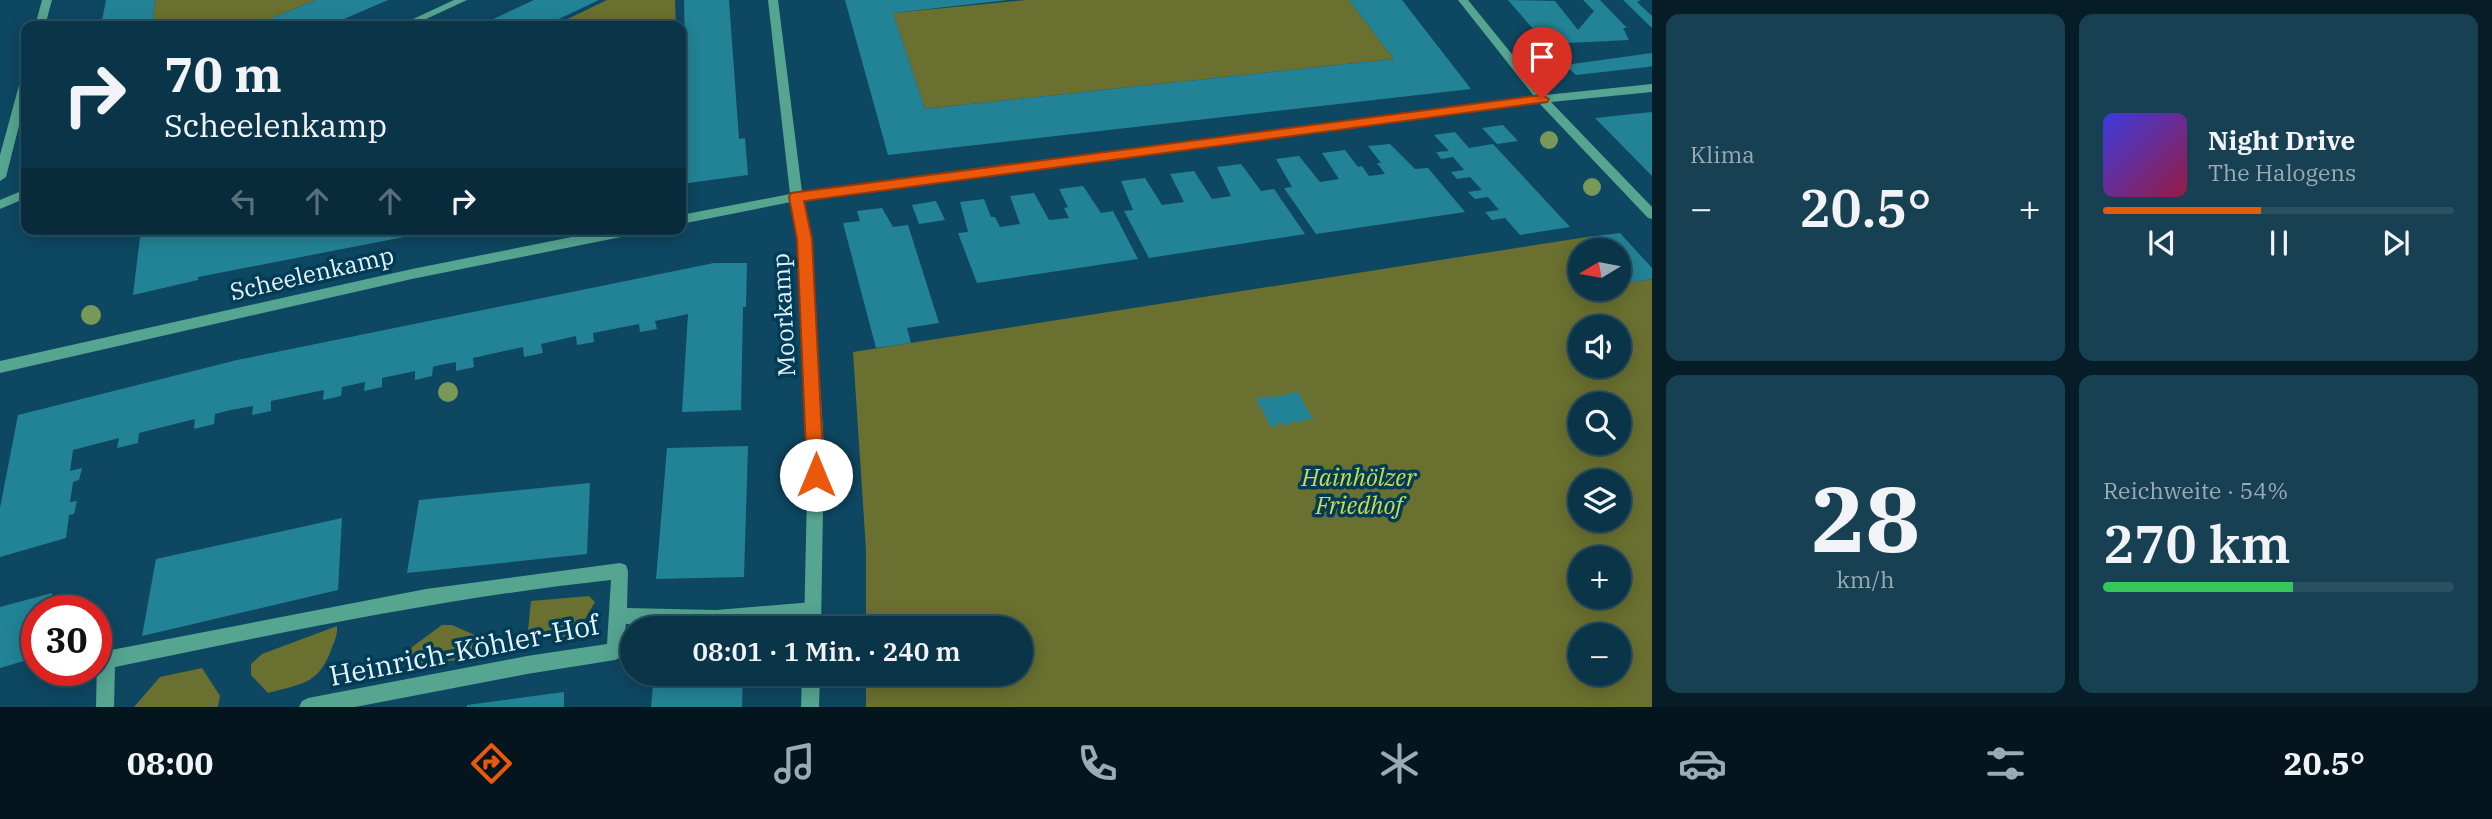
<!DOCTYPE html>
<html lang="de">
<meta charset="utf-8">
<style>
body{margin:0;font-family:"IBM Plex Serif",serif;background:#184053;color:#f1f3f6;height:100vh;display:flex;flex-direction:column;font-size:26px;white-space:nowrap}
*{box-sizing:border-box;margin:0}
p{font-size:23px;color:#99abb4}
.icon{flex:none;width:38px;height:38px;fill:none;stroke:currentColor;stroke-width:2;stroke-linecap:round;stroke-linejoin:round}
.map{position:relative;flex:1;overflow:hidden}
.sheet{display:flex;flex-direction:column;gap:14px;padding:14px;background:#061d28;width:840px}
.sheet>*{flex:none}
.guide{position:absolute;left:21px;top:21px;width:665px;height:214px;border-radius:14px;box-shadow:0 4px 18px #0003,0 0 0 2px #2a5061;background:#0a3549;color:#f1f3f6;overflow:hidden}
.needle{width:46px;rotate:260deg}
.controls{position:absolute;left:1568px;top:238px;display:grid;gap:14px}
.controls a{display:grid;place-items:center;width:63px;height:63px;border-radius:50%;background:#0a3549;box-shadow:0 4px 18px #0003,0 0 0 2px #2a5061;font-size:35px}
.speed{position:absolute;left:21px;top:595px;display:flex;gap:14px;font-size:35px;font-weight:700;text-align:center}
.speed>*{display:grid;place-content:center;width:91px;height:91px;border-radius:50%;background:#0a3549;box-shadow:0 4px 18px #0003,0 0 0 2px #2a5061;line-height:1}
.speed .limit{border:10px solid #d22;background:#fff;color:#111}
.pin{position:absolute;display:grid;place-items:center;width:60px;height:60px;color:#fff;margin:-72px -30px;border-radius:50% 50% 50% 0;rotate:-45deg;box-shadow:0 0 7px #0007}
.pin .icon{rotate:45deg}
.me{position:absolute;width:77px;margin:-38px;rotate:0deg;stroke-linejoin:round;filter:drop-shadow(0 0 5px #0008)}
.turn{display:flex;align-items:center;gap:24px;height:147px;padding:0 28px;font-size:32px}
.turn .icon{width:91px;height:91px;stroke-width:2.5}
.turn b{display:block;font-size:49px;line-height:60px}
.lanes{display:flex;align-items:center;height:66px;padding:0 28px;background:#0003;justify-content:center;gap:35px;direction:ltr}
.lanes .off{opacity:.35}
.big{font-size:52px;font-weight:600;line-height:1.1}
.sheet .widget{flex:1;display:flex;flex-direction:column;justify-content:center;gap:10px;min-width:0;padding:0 24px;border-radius:14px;background:#184053}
.sheet .dial{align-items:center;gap:0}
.dial b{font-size:91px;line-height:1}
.song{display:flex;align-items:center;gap:21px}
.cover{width:84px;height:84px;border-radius:10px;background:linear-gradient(135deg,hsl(240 70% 55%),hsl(340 70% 35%))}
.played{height:7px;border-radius:4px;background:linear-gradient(90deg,#ea580c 45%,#2a5061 45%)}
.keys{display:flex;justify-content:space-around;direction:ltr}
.heat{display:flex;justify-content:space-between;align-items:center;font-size:38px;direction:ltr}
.charge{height:10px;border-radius:5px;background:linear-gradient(90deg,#34c759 54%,#2a5061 0)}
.sheet .tiles{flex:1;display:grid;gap:14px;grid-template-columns:repeat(2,1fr)}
.trip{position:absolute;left:620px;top:616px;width:413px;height:70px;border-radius:35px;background:#0a3549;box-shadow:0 4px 18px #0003,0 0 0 2px #2a5061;font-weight:600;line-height:70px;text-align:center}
.tabs{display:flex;height:112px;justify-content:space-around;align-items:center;background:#04151d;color:#99abb4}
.tabs .icon{width:49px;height:49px}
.tabs .active{color:#ea580c}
.tabs b{font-size:32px;color:#f1f3f6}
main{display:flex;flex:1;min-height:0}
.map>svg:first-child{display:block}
.green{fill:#6a702f;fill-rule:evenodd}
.building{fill:#238396}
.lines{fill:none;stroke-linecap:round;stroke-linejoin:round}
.service{fill:#55a590;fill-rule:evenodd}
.minor{fill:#55a590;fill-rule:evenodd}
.tertiary{fill:#55a590;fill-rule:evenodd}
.tree{fill:#779857}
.route{fill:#ea580c;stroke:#983908;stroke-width:2}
.labels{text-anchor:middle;stroke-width:7;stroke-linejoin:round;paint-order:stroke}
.street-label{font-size:24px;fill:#e5f3fb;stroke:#003c56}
.park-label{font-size:24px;font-style:italic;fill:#cdda4e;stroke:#003c56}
.near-street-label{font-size:28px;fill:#e5f3fb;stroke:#003c56}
</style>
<main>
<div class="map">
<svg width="1652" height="707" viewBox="0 0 1652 707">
<rect width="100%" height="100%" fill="#0e4761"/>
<path class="green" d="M155,0H316L253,26H152Z
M607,0H675L676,26H553Z
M1026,0H1349L1394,59L925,109L893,13Z
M1587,237L1598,250H1580V289H1619V274L1627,283L1652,279V707H866V674H1020V628H866V550L853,352ZM1580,327H1619V366H1580ZM1580,404H1619V443H1580ZM1580,481H1619V520H1580ZM1580,558H1619V597H1580ZM1580,635H1619V674H1580Z
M589,596L595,602L570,644L528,630L531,601Z
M442,625H452L477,636L475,652L468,659L411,665L405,658L412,647Z
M337,626C338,636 333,644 330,653C317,685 300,684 268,693L251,675V664L262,654Z
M202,668L220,696L218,707H134L160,677Z"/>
<path class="building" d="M106,0H155L152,26H101Z
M316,0H388L328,26H253Z
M534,0H599L544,26H478Z
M684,0H729L739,139L745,138L748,175L681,184V146L687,145Z
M845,0H1008L893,13L925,109L1394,59L1349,0H1402L1471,89L888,155Z
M1508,0L1555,1L1578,30L1594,11L1583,0H1600L1627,28H1623L1629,40L1546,44Z
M1623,0H1641L1637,2L1652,16V28Z
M1652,53V66L1647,67L1576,75L1565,65Z
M1652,112V176L1595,118Z
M1503,125L1518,141L1497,144L1482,128Z
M1455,132L1469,148L1493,144L1570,227L1520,235L1505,218L1492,220L1485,212L1499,210L1488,197L1475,199L1468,192L1482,190L1470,177L1457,179L1451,172L1464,170L1453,157L1441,159L1436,152L1449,151L1434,135Z
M1390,144L1415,169L1428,168L1465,212L1316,234L1284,188L1292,187L1276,159L1299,156L1320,182L1339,179L1322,153L1345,150L1358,167L1362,166L1369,176L1385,174L1377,163H1381L1368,146Z
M1241,164L1261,191L1274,189L1305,234L1149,258L1124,211L1133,210L1121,181L1145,178L1162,205L1184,202L1170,174L1194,171L1212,199L1231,196L1217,167Z
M1083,186L1101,213L1113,211L1138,259L977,283L958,233L968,232L960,202L984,199L991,217H995L1000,227L1020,224L1010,196L1034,193L1049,220L1069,218L1064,208L1068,207L1059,189Z
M936,201L945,220L919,224L912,205Z
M882,208L893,227L908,225L939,323L907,328L911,343L876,348L843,223L860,221L857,211Z
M141,229H201V235L233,229L435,231L198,277V280L133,295Z
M1620,233L1652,268V279L1627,283L1619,274V250H1598L1587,237Z
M714,263H747L746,307H743L741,410L682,412L688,314L655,321L657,329L640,332L639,324L593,333L594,342L577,345L576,336L541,344L543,353L524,357L523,347L473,358L474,367L456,371V362L435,366L433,367L432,376L415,380V371L382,378V387L364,391L365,382L342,387L341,396L323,400L324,390L271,401V411L252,415L253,406L231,410L215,414L214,424L194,429L195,419L139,433L138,443L117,448L119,438L73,450L70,471L82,468L79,480L73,482L70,502L77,501L74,514L69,515L66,538L0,557V508L18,415L237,360Z
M1297,391L1314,421L1310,419L1301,421L1302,423L1299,424L1298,421L1288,423L1289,426H1286L1285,423L1274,425L1275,428H1272L1255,398L1283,396L1281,394L1286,395Z
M748,446L744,577L656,579L667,448Z
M590,483L587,554L407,573L419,500Z
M342,518L338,590L142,636L156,559Z
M52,593L49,611H37V647L34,658L0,668V607Z
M654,674H743L742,707H651Z
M564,692V707H467V705Z"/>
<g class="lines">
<path class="service" d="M620,563L626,565L628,571L627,608L716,610L813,602L819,604L821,610L819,616L813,618L716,626L626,624L621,657L615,660L527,674L355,707H299L302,701L308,698L527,656L607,644L611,580C444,598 279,633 115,667L114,707H96L97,660L100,654L106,651L426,589Z"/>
<path class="minor" d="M768,0H778L802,192L1534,96L1458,0H1468L1545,95L1652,84V92L1551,102L1652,207V219L1648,218L1539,103L803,200L811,239L824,448L821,628H804L808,448L799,239L791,202L681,224V215L790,194Z
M612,229H642L636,234L412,279L0,373V361L412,269Z
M802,674H820L819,707H801Z"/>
<path class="tertiary" d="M42,0H52L45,26H35Z
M454,0H467L411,26H398Z
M26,75V98L6,177L0,181V155L21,78Z
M26,189V198L0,209V200Z"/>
</g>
<g class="tree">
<circle cx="1549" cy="140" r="9"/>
<circle cx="1592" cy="187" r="9"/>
<circle cx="91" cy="315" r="10"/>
<circle cx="448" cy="392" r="10"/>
</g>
<path class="route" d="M1542,95L1549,99L1547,102L804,201L812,239L824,475L822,481L816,483L809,481L807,475L797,239L789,197L791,193Z"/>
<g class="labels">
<g class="street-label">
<text transform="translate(312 274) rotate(-13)" y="8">Scheelenkamp</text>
<text transform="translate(784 315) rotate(-93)" y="8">Moorkamp</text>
</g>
<g class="park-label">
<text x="1359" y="486">Hainhölzer<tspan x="1359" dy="28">Friedhof</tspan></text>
</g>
<g class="near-street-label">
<text transform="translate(464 650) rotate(-11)" y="10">Heinrich-Köhler-Hof</text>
</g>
</g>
</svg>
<div class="controls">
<a><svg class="needle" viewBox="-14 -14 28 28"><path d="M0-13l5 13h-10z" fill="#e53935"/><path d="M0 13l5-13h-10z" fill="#99abb4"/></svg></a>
<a><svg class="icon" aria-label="sound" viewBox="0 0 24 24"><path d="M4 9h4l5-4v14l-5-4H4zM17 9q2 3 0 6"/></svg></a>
<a><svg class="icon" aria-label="search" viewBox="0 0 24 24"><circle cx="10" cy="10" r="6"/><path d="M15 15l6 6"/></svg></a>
<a><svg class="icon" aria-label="layers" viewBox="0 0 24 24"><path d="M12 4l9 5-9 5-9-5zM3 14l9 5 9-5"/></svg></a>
<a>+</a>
<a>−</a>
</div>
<div class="speed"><div class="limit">30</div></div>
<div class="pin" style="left:1542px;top:99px;background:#d93025"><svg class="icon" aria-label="arrive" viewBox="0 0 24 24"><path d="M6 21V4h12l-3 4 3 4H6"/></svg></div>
<svg class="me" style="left:816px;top:475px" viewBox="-20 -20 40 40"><circle r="19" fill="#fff"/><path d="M0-13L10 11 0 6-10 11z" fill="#ea580c"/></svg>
<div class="trip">08:01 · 1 Min. · 240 m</div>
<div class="guide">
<div class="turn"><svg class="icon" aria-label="right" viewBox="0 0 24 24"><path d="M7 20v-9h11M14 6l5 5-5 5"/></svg><div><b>70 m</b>Scheelenkamp</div></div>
<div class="lanes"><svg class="icon off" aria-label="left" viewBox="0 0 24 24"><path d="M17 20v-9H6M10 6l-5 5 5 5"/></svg><svg class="icon off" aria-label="ahead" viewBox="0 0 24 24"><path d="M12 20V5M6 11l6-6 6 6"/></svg><svg class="icon off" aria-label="ahead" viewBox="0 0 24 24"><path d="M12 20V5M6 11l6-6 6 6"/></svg><svg class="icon" aria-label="right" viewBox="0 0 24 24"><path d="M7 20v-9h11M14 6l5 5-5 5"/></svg></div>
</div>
</div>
<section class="sheet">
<div class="tiles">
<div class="widget"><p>Klima</p>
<div class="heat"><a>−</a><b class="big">20.5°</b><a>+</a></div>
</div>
<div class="widget">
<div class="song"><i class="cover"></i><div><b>Night Drive</b><p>The Halogens</p></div></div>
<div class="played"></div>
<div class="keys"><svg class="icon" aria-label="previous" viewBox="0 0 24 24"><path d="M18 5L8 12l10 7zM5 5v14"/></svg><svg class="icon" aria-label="pause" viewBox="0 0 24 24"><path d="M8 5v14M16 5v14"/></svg><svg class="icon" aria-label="next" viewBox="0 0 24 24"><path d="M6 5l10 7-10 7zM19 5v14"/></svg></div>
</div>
<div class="widget dial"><b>28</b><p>km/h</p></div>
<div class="widget"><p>Reichweite · 54%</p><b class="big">270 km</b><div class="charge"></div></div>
</div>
</section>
</main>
<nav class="tabs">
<b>08:00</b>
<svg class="icon active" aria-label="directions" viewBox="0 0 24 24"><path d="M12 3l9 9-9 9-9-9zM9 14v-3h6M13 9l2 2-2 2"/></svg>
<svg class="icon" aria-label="music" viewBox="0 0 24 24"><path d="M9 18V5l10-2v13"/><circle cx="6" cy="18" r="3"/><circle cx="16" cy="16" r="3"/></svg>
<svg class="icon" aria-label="phone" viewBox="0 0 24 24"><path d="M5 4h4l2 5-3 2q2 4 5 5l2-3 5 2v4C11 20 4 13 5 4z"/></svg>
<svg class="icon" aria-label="climate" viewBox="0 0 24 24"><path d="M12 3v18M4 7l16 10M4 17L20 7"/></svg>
<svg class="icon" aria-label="car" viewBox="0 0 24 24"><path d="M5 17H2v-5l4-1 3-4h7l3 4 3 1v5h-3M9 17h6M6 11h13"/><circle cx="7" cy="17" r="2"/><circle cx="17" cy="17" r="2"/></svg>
<svg class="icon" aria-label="filters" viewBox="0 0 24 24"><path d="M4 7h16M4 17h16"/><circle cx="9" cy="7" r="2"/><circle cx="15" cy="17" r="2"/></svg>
<b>20.5°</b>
</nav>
